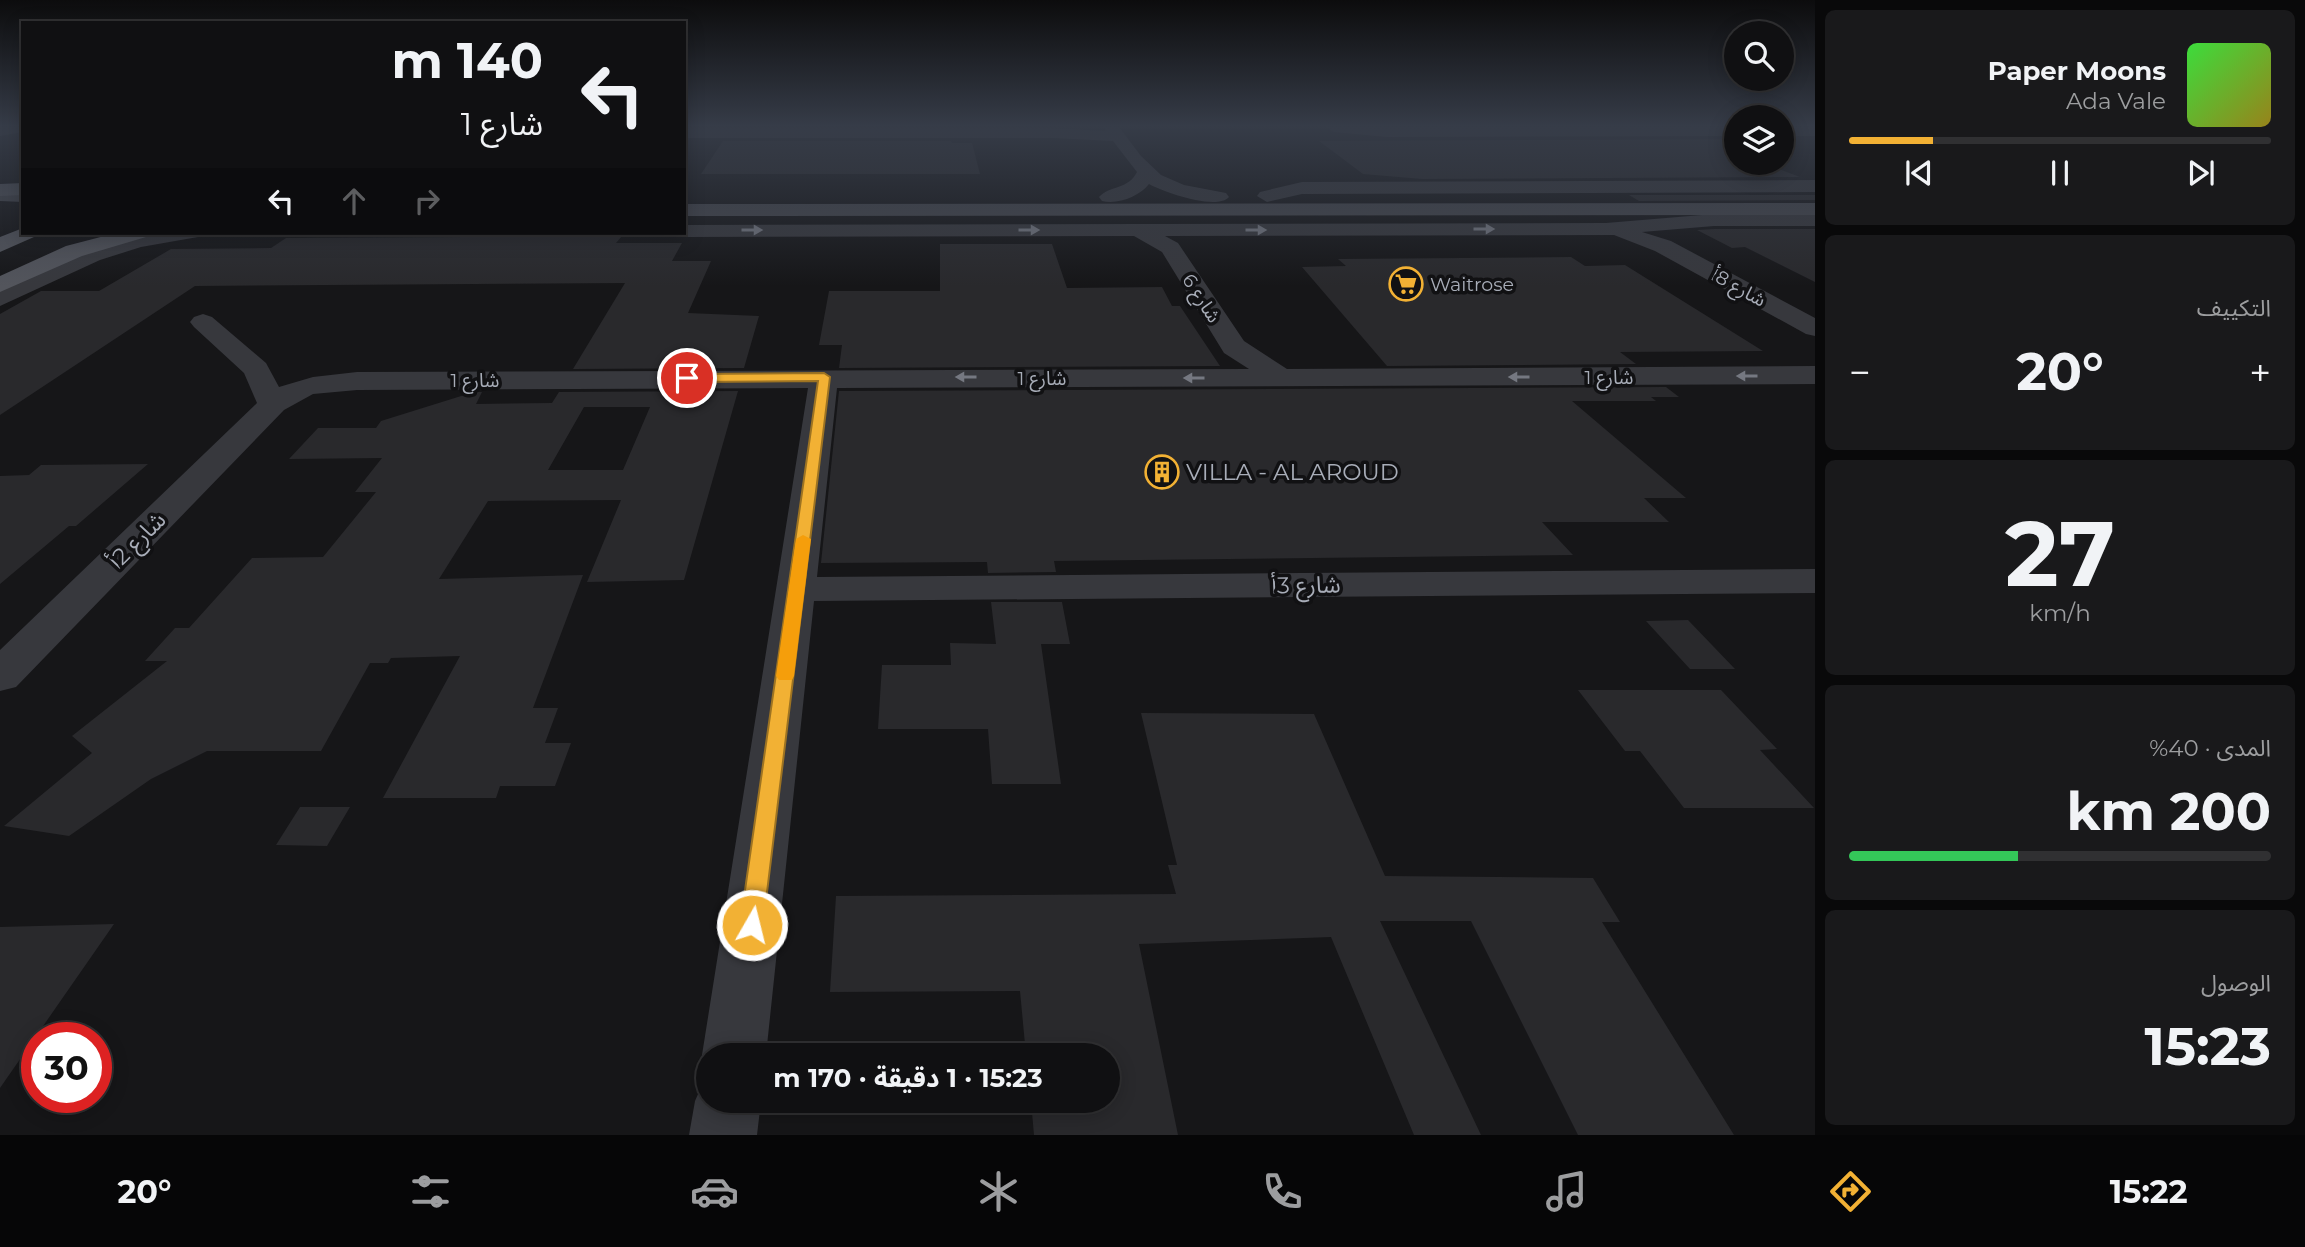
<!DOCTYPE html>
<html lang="ar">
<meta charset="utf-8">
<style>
body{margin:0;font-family:Montserrat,"Noto Sans Arabic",sans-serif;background:#19191b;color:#f1f3f6;direction:rtl;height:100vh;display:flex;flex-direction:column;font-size:26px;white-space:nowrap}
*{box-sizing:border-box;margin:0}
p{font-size:23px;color:#9c9d9f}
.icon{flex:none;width:38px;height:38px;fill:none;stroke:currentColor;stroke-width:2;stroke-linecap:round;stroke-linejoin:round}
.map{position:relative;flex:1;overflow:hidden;direction:ltr}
.drawer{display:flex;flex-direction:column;gap:10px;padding:10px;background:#09090a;width:490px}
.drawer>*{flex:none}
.top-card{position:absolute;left:21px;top:21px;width:665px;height:214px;border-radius:0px;box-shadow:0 4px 18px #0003,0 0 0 2px #303032;direction:rtl;background:#101012;color:#f1f3f6;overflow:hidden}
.buttons{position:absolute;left:1724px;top:21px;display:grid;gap:14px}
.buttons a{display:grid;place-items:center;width:70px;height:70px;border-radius:50%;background:#101012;box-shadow:0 4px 18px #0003,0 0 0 2px #303032;font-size:35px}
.speed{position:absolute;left:21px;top:1022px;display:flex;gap:14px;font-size:35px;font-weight:700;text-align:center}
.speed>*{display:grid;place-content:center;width:91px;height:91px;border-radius:50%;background:#101012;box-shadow:0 4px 18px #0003,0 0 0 2px #303032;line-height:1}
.speed .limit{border:10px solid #d22;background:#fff;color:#111}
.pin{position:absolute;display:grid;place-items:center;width:60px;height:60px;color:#fff;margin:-30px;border:4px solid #fff;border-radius:50%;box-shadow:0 2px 7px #0007}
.me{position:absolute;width:77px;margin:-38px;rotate:8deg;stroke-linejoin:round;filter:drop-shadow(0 0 5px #0008)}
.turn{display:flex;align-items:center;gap:24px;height:147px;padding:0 28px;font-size:32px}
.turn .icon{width:91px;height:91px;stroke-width:2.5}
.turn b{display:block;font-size:49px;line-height:60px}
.lanes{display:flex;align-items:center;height:66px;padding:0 28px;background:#0003;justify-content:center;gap:35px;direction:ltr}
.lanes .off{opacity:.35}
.big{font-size:52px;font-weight:700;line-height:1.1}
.drawer .tile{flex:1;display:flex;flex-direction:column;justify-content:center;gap:10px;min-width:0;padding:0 24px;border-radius:10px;background:#19191b}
.drawer .dial{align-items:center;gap:0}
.dial b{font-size:91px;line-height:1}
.song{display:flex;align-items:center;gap:21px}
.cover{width:84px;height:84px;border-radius:10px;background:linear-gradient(135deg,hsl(120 70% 55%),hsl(50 70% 35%))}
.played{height:7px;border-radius:4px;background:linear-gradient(90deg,#f2b134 20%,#303032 20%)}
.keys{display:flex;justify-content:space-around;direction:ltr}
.heat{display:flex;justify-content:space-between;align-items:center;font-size:38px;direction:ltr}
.charge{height:10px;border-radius:5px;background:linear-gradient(90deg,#34c759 40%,#303032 0)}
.trip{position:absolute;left:696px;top:1043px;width:424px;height:70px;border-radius:35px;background:#101012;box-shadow:0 4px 18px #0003,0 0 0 2px #303032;font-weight:700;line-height:70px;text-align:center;direction:rtl}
.tabs{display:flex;height:112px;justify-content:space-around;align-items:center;background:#060607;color:#9c9d9f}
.tabs .icon{width:49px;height:49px}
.tabs .selected{color:#f2b134}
.tabs b{font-size:32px;color:#f1f3f6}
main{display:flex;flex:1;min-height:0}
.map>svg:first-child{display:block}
.building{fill:#29292c;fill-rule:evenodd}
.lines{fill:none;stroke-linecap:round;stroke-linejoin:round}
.street{fill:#37383d;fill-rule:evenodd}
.secondary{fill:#45474d;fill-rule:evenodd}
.primary{fill:#53555c;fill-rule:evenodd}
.oneway{fill:#757881}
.route{fill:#f2b134;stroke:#9d7322;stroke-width:2}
.slow{fill:#f59e0b}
.labels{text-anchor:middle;stroke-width:7;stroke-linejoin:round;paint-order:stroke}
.far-poi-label{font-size:19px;fill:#a8adb8;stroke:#111113;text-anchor:start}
.far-street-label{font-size:19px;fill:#a8adb8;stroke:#111113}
.poi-label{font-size:23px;fill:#a8adb8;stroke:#111113;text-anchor:start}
.street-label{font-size:23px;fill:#a8adb8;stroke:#111113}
</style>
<main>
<section class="drawer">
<div class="tile">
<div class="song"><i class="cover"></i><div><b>Paper Moons</b><p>Ada Vale</p></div></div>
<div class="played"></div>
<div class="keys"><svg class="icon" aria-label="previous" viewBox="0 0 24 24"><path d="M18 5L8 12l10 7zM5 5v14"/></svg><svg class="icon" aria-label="pause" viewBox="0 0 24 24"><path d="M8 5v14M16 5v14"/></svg><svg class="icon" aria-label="next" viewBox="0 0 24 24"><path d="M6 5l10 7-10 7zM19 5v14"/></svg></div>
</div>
<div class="tile"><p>التكييف</p>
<div class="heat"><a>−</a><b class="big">20°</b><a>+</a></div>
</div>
<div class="tile dial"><b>27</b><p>km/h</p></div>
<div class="tile"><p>المدى · 40%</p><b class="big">200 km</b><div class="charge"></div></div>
<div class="tile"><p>الوصول</p><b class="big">15:23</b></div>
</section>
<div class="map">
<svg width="1815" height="1135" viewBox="0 0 1815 1135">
<rect width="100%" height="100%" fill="#161618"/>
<path class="building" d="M1730,139L1728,149L1736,152V163H1763L1800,177L1422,179L1363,174L1319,141Z
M723,141H951L952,143H972L980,174H701Z
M1629,195H1815V200L1639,201Z
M1714,229H1815V282L1745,247L1732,248L1697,230Z
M622,236L616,243H682L672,261H711L688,313L759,316L744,368L573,369L625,283L195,286L0,415V314L41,291H99L171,249L271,248L286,238Z
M940,244H1052L1067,288L1162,287L1172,306H1180L1220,366L839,368L842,345H819L829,291H940Z
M1571,257L1585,266L1625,265L1763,351L1620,352L1636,364L1387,366L1302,267L1346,266L1338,259Z
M1666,387L1679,397H1651L1656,401H1572L1686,498H1644L1669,522H1542L1573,555L1054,561L1056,572L988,573L987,562L821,563L839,391Z
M738,391L684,580L587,582L621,500L488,501L439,579L583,575L533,708H558L545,743H571L555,786H500L496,798H383L460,656L391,658L388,663H370L321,751H207L151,779L69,836L4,826L92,753L72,736L167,661H145L175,628H189L252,558L323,557L376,492H355L382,458L289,459L318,428H376L381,421L474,392H482L476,404L552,403L559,392ZM584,407H650L623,470H548Z
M148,464L76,526H69L0,584V476L29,475L41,465Z
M991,602H1062L1070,644H1041L1061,784H992L988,729H878L882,665H951L950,643L996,644Z
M1688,620L1735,669H1690L1646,621Z
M1578,690H1721L1777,749L1760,750L1814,808H1684L1640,751H1625Z
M1141,713L1314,714L1385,876L1593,878L1620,922H1602L1734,1135H1578L1471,921H1380L1481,1135H1414L1331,937L1139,944L1178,1135H1034L1031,1101H1108V1055H1026L1020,991L830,992L836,896L1176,894L1168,865H1177Z
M300,807H350L327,846L276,845Z
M114,924L0,1088V927Z"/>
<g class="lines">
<path class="street" d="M0,127H23V132L0,136Z
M1103,127H1119L1141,156L1161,175L1184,185L1226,193L1229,197C1217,211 1163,192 1149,184C1140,196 1118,205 1102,201L1099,197C1110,185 1128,190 1137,172L1113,141L1053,138H684V128H1053L1106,131Z
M1326,127H1736V136L1387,137L1334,132Z
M1782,127H1815V136H1782Z
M1815,180V192L1302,194L1267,202L1257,196L1260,192L1302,182Z
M1714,214H1815V226H1714L1642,232L1671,241L1815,318V336L1806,334L1655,251L1614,235L1165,236L1178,243L1244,341L1287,369L1815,366V384L837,388L817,577L1815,569V593L814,601L766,1055H709V1071L702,1055L808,388L357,390L313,394L284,410L16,687L0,691V650L257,403L244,373L194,327L190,322L194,317L203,314L212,317L266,363L279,387L313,377L357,372L1249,369L1224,353L1162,252L1134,236L684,237L675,233H684V225L1606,223Z
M149,233H202L198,237L141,247L100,260L0,306V289C48,265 96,243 149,233Z
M709,1076V1101H761L757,1135H689L695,1101L705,1078Z"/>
<path class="secondary" d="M0,189L23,190V202L0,201Z
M1815,203V215L684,216V204Z"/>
<path class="primary" d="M23,183V195L0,196V184Z
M23,228V233H38L34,237L0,252V237Z
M116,233H150L146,237L82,256L0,292V276L66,246Z"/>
</g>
<defs><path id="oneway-solid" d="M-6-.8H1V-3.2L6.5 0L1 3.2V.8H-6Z" transform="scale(1.75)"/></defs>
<g class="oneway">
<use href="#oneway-solid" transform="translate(1484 229)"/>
<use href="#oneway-solid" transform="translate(752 230)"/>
<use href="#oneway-solid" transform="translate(1029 230)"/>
<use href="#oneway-solid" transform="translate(1256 230)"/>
<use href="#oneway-solid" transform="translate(1747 376) rotate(180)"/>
<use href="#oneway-solid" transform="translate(966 377) rotate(-180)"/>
<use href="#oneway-solid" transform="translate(1519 377) rotate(180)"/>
<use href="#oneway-solid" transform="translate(1194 378) rotate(-180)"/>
</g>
<linearGradient id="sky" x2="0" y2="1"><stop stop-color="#0c0c0d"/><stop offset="0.44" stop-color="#363c48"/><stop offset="1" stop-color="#363c48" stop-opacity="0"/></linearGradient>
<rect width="1815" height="286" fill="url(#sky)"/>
<path class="route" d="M824,373L830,377L763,925L760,932L752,935L743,932L740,925L818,381L687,382L681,378L687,374Z"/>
<path class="slow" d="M803,535L811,539L794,676L792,680H779L776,676L796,539Z"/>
<defs>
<symbol id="supermarket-ring" viewBox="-11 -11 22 22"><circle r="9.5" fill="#111113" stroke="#f2b134" stroke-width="1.5"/><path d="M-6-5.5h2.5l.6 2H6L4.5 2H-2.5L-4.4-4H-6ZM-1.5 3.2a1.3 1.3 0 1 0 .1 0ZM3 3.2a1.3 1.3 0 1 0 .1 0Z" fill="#f2b134"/></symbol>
<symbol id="building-ring" viewBox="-11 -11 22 22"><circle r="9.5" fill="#111113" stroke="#f2b134" stroke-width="1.5"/><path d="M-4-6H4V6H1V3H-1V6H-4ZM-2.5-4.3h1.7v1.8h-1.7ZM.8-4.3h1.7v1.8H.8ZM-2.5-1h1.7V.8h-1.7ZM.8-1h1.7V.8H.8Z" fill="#f2b134"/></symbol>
</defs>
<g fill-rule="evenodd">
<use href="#supermarket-ring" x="1387" y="265" width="38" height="38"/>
<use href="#building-ring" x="1143" y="453" width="38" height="38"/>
</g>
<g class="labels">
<g class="far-poi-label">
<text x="1430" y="291">Waitrose</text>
</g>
<g class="far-street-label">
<text transform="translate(1739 287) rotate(29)" y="7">شارع 8أ</text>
<text transform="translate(1202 298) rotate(57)" y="7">شارع 6</text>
<text x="1609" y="384">شارع 1</text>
<text x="1042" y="385">شارع 1</text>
<text x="475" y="387">شارع 1</text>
</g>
<g class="poi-label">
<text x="1186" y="480">VILLA - AL AROUD</text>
</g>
<g class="street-label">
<text transform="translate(137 540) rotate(-45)" y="8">شارع 2أ</text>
<text transform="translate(1306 585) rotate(-1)" y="8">شارع 3أ</text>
</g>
</g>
</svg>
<div class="buttons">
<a><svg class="icon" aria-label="search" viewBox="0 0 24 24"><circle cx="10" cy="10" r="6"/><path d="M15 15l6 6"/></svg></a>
<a><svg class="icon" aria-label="layers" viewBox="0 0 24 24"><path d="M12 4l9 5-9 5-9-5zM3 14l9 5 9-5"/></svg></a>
</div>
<div class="speed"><div class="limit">30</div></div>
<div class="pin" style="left:687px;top:378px;background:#d93025"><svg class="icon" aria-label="arrive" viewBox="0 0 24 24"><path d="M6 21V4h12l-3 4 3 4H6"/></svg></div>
<svg class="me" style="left:752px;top:925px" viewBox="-20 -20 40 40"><circle r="17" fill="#f2b134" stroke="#fff" stroke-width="3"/><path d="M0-11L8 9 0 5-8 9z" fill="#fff"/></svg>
<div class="trip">15:23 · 1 دقيقة · 170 m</div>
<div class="top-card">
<div class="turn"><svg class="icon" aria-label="left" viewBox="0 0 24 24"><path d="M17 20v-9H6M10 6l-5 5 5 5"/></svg><div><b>140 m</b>شارع 1</div></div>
<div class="lanes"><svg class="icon" aria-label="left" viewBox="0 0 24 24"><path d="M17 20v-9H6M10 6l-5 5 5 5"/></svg><svg class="icon off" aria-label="ahead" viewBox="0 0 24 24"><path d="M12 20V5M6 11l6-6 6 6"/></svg><svg class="icon off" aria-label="right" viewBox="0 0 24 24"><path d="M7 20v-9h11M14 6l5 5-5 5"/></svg></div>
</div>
</div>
</main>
<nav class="tabs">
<b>15:22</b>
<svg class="icon selected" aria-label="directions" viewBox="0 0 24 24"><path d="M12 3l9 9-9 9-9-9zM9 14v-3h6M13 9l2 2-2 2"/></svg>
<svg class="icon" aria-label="music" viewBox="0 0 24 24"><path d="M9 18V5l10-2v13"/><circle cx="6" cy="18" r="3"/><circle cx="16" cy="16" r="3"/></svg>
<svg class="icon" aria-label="phone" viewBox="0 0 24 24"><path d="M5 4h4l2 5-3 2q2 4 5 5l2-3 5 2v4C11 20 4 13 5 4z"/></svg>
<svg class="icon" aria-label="climate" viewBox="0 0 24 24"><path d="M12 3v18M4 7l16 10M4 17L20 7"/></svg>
<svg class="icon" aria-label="car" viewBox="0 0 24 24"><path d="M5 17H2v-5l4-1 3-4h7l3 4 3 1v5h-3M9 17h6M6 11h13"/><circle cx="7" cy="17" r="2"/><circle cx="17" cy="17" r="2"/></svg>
<svg class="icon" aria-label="filters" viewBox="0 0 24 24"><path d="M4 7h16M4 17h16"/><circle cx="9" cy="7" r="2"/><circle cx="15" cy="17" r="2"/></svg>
<b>20°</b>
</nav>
